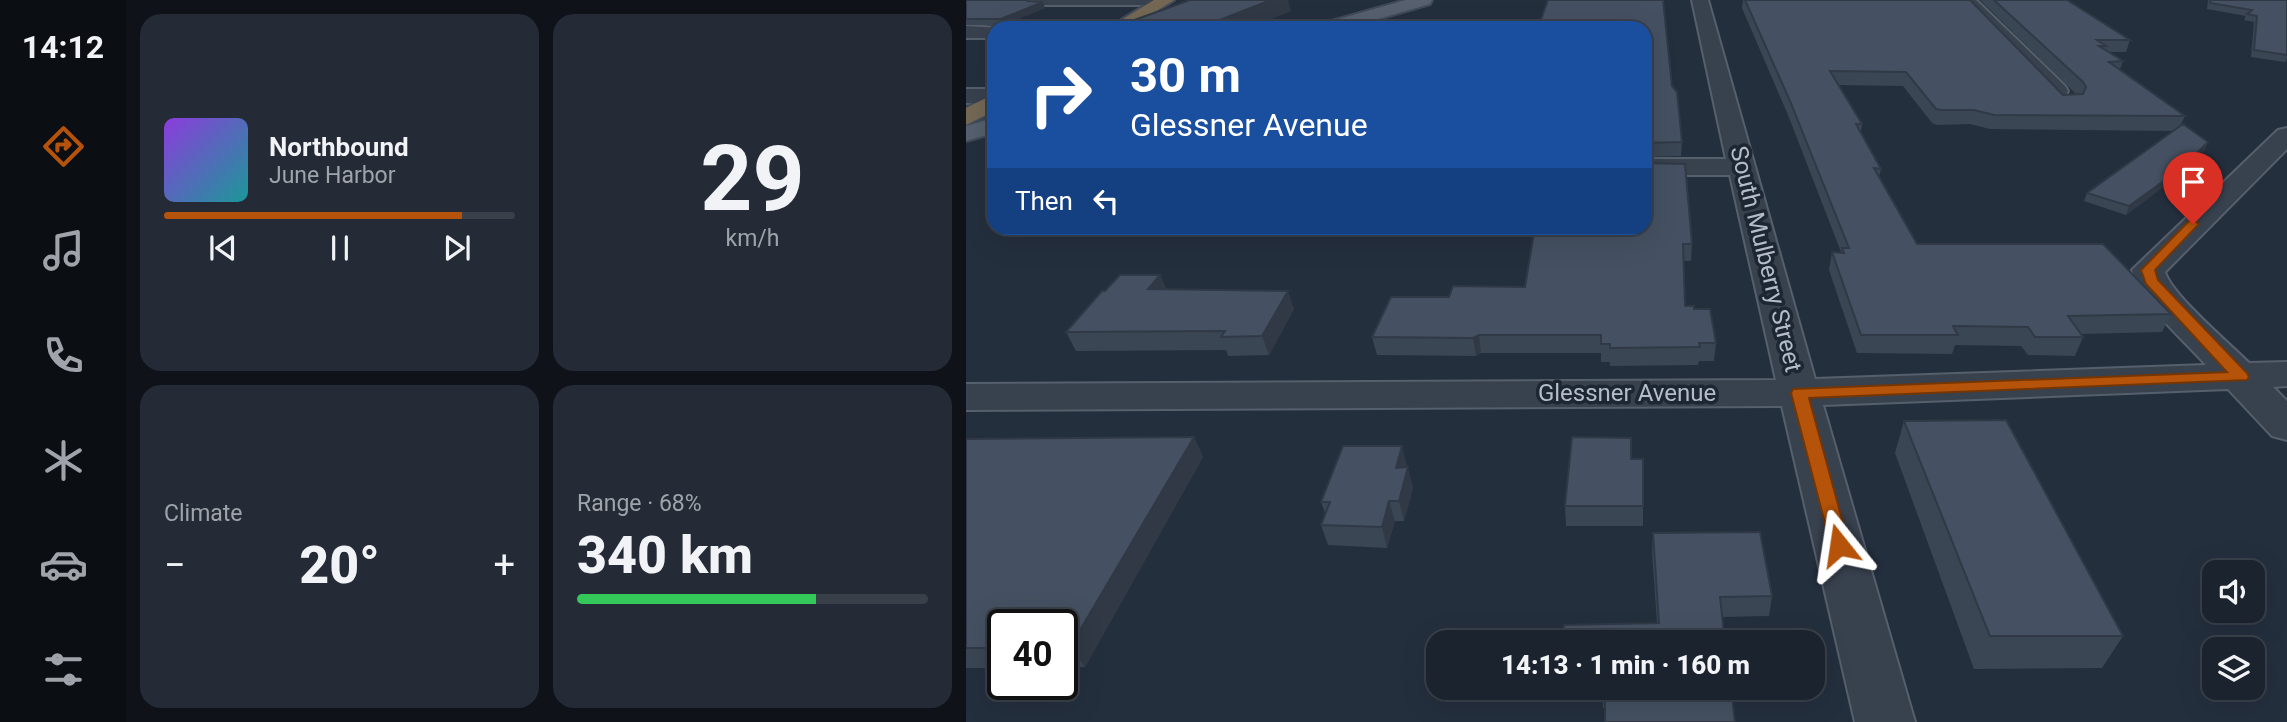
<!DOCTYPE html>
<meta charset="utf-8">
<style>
body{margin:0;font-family:Roboto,sans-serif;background:#242b36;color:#f1f3f6;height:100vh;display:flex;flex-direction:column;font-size:26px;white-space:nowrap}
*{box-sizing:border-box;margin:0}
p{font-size:23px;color:#a0a4aa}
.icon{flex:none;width:38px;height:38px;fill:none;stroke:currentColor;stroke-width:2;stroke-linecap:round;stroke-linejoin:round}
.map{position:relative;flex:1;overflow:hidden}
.side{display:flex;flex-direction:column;gap:14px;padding:14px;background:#0f1319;width:840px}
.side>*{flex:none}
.hud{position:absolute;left:21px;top:21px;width:665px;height:214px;border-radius:21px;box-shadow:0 7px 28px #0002,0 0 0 2px #39404a;background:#1a4fa0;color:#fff;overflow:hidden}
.buttons{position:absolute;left:1236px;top:560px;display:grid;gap:14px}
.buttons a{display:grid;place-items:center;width:63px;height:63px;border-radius:14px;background:#1b232e;box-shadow:0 7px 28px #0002,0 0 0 2px #39404a;font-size:35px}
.speed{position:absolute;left:21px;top:609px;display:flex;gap:14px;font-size:35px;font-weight:700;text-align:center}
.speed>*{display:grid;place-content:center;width:91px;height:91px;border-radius:50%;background:#1b232e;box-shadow:0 7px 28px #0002,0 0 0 2px #39404a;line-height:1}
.speed .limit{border:4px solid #111;border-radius:10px;background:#fff;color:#111}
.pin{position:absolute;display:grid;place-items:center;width:60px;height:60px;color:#fff;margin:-72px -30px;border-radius:50% 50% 50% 0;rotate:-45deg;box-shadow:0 0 7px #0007}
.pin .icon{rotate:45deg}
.me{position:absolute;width:77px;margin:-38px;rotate:345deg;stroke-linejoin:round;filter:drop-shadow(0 0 5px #0008)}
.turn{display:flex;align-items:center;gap:24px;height:147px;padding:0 28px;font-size:32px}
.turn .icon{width:91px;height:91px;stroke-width:2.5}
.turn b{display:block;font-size:49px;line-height:60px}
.then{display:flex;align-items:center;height:66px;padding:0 28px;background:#0003;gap:14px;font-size:26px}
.big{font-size:52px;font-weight:800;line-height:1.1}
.side .card{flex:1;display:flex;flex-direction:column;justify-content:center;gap:10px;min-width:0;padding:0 24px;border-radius:21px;background:#242b36}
.side .dial{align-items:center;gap:0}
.dial b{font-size:91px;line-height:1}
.song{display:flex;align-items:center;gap:21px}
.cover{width:84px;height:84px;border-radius:10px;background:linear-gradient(135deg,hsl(270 70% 55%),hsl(180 70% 35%))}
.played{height:7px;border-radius:4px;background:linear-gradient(90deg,#b45309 85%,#39404a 85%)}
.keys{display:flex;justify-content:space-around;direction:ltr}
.heat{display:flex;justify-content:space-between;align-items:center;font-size:38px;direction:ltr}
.charge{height:10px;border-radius:5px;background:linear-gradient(90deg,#34c759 68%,#39404a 0)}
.side .tiles{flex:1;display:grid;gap:14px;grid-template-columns:repeat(2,1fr)}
.trip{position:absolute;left:460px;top:630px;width:399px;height:70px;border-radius:21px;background:#1b232e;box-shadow:0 7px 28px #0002,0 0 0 2px #39404a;font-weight:800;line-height:70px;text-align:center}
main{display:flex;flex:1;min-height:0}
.menu{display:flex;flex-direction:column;width:126px;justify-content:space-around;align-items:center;background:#0b0e12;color:#a0a4aa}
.menu .icon{width:49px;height:49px}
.menu .active{color:#b45309}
.menu b{font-size:32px;color:#f1f3f6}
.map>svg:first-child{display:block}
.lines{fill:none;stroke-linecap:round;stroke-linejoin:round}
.minor-casing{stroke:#565f6c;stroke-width:4}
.major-casing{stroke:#414a57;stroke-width:4}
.highway-casing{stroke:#434c59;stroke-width:4}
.minor{fill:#38414e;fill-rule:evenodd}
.major{fill:#56606e;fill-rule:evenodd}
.highway{fill:#746855;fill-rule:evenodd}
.wall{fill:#3b4654}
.shaded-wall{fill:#303945}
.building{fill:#455162;stroke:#303945;stroke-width:2}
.route{fill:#b45309;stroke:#753606;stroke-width:2}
.labels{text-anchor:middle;stroke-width:7;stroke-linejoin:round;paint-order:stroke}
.street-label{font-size:24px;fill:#b4bcc9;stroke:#1d2633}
</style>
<main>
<nav class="menu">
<b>14:12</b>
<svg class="icon active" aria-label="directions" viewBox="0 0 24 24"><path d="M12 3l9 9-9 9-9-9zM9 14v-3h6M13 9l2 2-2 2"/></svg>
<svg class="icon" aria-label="music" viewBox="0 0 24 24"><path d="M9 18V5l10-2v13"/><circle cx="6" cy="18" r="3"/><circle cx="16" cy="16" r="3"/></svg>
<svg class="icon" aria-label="phone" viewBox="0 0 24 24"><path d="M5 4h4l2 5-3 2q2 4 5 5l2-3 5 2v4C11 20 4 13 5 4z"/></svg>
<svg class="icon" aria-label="climate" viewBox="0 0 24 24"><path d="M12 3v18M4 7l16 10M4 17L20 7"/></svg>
<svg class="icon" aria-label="car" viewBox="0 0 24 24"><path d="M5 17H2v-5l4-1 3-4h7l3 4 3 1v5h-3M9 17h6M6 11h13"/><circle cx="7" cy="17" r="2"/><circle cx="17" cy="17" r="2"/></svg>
<svg class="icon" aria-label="filters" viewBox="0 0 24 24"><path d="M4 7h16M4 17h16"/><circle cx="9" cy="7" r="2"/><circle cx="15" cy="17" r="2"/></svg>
</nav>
<section class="side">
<div class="tiles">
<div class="card">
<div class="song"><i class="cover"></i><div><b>Northbound</b><p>June Harbor</p></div></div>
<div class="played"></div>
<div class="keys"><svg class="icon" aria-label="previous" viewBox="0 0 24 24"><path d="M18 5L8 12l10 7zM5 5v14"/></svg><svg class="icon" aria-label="pause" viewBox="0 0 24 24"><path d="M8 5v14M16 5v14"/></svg><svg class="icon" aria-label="next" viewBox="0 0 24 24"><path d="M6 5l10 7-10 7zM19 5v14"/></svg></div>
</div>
<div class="card dial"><b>29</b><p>km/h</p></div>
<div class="card"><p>Climate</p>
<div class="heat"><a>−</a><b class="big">20°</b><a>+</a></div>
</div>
<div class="card"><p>Range · 68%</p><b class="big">340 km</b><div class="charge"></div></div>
</div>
</section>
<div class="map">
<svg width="1321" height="722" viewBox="0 0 1321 722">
<rect width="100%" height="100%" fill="#242f3e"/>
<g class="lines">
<defs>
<path id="minor" d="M58,0H207L199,5H66Z
M726,0H742L849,379L1240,365C1218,340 1173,302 1166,270L1312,130L1321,128V149L1199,272C1206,295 1263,343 1283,363L1321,362V386L1307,387L1321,401V440L1306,436L1262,389L857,405L949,722H889L816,406L0,410V384L810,380L764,175H679V159H760Z
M993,0H1010L1099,86L1102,91L1099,96H1083Z
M0,26L34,28H28V38H0Z
M0,89H28V103H0Z"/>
<path id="major" d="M440,0H466L464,4L381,28H352L355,24Z
M28,118V133L0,141V126Z"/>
<path id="highway" d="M188,0H208L164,28H142Z
M28,94V111L0,125V108Z"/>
</defs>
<use href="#minor" class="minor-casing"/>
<use href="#major" class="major-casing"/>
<use href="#highway" class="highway-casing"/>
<use href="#minor" class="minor"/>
<use href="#major" class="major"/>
<use href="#highway" class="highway"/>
</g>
<path class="wall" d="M0,0L79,8L38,25H0Z
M777,0H1004L1097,95H1111L1014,0H1101L1164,40L1160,52H1142L1157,61L1154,69L1219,116L1214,126L1242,142L1238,151L1213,175L1160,215L1118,201L1121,193L1208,131L1024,129L1004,124L971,125L966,123L937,86L872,85L896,124L895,132L915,169L913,177L951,244L1205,314L1196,332L1115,334L1117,337L1109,356L1062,355L1055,346L989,345L986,354L891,353L863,270L866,252H875L822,115L776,8Z
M1242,0H1321V58L1319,62L1285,57L1288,22L1278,20L1280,16L1241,9Z
M679,28L706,86L716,142L715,156L679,157Z
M417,228H466L463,235L419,233Z
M634,233L726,244L725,261H717L719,306L728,309L750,343L748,361H733L732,365L644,366V362H635V353H515L510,356L411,355L406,337L483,297L559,287Z
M194,275L200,289L328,309L303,355L262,356L260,350L110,351L100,332Z
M938,421L1157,636L1136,668L1008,669L929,453Z
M228,437L237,457L119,667H96V625H37V668H0V439Z
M665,459L677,506V526H600L599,506Z
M441,466L447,488L438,521H429L421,548L362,545L355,525L359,513L355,502Z
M687,533L806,596L803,616L756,617L691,623L686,553Z
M610,688H765L637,708L636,693H610Z"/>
<path class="shaded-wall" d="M305,0H322L325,11L284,28H233Z
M77,2L79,8L38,25L35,19Z
M1242,142L1238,151L1213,175L1160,215L1163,206Z
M194,275L201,293L182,289Z
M322,291L328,309L303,355L296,336Z
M513,335L515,353L510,356L507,338Z
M228,437L237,457L119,667L104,647Z
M436,446L441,466L435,488L430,468Z
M442,467L447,488L438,521L433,501Z
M423,501L429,521L421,548L416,527Z"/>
<path class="building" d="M0,0H60L62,1L77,2L35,19H0Z
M224,0H305L233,28H146Z
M582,0H697L706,86L711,92L716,142L679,143V28H572Z
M779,0H1004L1097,95L1117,94L1120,87L1117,82L1028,0H1101L1164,40H1131L1140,46H1133L1157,61L1143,62L1219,116L1028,115L1008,110H975L970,109L940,72L864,71L896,124H890L915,169L908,168L951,244H1137L1205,314L1102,316L1117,337H1069L1062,327L987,326L992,335H895L866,252L878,253L876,248H883L824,101Z
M1244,0H1321V55L1288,50L1291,16L1281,14L1286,10L1244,3Z
M1217,124L1242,142L1217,167L1163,206L1121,193Z
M679,163L719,164L726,244H717L719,306H728V309H744L750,343H733L734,347L644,348V344H635V335H513L507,338L406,337L425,297H483L487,286L559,287L568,233H634V228H679Z
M154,275H194L182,289L322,291L296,336L255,337L259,331L100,332L136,291H139Z
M1040,420L1157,636H1024L938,421Z
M228,437L104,647H96V625H37V648H0V439Z
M606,437L665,438V459H677V506H599Z
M377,446H436L430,468L442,467L433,501H423L416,527L355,525L364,502H355Z
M794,532L806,596L754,597L759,642H597L598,625L693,623L687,533Z
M636,688H765L769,722H639V688Z"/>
<path class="route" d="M1227,220L1233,224L1231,226L1189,270L1192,280L1281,373L1283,377L1281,380L843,398L883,545L880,550L873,553L866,550L825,393L827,389L1261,372L1180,284L1175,270L1223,221Z"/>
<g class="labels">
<g class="street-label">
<text transform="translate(800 259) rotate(76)" y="8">South Mulberry Street</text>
<text x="661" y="401">Glessner Avenue</text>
</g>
</g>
</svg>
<div class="buttons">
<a><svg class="icon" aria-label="sound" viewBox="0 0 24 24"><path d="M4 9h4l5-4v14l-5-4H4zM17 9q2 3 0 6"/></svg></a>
<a><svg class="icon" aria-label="layers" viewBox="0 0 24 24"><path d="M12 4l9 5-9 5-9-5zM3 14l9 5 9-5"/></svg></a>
</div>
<div class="speed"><div class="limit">40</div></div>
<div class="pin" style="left:1227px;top:224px;background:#d93025"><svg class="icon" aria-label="arrive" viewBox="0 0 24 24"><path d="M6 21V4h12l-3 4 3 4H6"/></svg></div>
<svg class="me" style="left:873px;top:545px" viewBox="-20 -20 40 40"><path d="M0-17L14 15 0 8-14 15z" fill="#b45309" stroke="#fff" stroke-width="4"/></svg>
<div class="trip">14:13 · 1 min · 160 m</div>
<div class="hud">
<div class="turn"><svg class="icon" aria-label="right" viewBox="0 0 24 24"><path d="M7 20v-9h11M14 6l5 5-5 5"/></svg><div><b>30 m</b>Glessner Avenue</div></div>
<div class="then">Then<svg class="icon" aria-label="left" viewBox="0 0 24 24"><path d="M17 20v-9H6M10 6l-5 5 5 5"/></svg></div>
</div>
</div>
</main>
